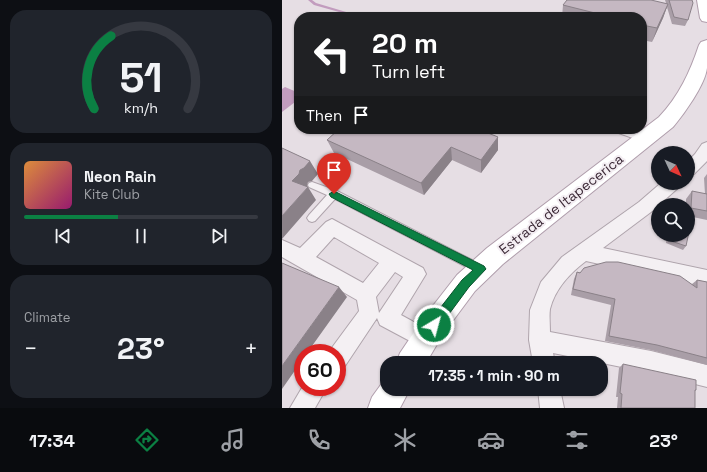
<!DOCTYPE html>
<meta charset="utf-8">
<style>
body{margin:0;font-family:"Space Grotesk",sans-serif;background:#20242c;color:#f1f3f6;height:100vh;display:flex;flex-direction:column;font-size:15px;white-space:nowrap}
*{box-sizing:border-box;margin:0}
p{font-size:13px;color:#9ea1a6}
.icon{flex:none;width:22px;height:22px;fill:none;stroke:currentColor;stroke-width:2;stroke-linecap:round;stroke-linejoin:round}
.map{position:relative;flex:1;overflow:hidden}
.sheet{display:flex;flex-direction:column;gap:10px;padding:10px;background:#0d0f14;width:282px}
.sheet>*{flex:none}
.hud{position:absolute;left:12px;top:12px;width:353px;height:122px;border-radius:16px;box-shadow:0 1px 3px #0004;background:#202124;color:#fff;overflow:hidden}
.needle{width:26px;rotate:134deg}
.tools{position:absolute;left:369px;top:146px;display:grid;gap:8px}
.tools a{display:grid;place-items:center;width:44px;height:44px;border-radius:50%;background:#171b24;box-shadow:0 1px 3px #0004;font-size:20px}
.speed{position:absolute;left:12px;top:344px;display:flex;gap:8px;font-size:20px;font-weight:700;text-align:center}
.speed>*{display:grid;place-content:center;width:52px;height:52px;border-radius:50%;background:#171b24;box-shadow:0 1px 3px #0004;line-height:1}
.speed .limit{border:6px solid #d22;background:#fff;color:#111}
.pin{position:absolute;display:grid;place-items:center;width:34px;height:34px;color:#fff;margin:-41px -17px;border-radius:50% 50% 50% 0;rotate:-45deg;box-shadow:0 0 4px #0007}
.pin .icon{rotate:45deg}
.me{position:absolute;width:44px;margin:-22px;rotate:37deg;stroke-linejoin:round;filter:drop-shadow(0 0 3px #0008)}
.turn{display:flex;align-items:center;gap:14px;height:84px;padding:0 12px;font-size:18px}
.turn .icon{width:52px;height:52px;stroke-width:2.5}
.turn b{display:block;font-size:28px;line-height:34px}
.then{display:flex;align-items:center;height:38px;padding:0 12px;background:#0003;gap:8px;font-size:15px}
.big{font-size:30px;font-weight:700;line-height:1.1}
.sheet .widget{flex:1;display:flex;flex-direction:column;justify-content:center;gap:6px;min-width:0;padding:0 14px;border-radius:16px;background:#20242c}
.sheet .dial{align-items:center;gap:0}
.dial svg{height:104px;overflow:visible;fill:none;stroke:#363941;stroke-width:7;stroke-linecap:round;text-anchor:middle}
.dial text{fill:#f1f3f6;stroke:none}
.song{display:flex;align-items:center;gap:12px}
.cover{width:48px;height:48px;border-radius:6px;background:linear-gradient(135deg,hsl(30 70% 55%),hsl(320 70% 35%))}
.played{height:4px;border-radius:2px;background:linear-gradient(90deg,#0b8043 40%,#363941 40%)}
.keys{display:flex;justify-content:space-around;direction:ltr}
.heat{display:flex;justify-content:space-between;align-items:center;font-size:22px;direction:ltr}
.trip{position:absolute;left:98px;top:356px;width:228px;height:40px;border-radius:16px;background:#171b24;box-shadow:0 1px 3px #0004;font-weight:700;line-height:40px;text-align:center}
.tabs{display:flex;height:64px;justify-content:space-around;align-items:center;background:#090b0e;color:#9ea1a6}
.tabs .icon{width:28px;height:28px}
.tabs .active{color:#0b8043}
.tabs b{font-size:18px;color:#f1f3f6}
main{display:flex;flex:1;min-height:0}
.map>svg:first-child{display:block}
.water{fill:#c29cbe}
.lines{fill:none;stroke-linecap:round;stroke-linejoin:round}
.stream{fill:#c29cbe;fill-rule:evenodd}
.lane-casing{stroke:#afa4ac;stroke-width:2}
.street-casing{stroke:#afa4ac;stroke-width:2}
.primary-casing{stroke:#b09eac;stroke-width:2}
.lane{fill:#f4f0f3;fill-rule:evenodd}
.street{fill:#f4f0f3;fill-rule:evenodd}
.primary{fill:#fff;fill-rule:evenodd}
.wall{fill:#a99ea7}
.shaded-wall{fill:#8a8188}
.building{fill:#c5b8c2;stroke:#8a8188}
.route{fill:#0b8043;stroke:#07532c}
.labels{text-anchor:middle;stroke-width:4;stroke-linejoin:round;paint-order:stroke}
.street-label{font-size:14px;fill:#3b2936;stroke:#f3edf2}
</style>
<main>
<section class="sheet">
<div class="widget dial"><svg viewBox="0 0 100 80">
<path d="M14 69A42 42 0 1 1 86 69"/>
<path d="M14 69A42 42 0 0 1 27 13" stroke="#0b8043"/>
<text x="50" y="56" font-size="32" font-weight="700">51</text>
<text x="50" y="72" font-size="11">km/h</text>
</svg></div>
<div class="widget">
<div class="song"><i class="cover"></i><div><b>Neon Rain</b><p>Kite Club</p></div></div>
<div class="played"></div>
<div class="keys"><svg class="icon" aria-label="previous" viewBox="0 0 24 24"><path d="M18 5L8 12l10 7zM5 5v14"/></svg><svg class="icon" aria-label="pause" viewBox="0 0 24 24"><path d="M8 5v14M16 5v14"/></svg><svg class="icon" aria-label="next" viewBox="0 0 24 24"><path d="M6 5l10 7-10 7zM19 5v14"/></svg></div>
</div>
<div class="widget"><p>Climate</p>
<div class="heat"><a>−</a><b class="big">23°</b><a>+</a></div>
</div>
</section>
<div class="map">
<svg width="425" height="408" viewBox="0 0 425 408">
<rect width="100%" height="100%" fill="#e6dee4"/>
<path class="water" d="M3,87L17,93V99L0,112V89Z"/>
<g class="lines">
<path class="stream" d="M26,0H30L34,3L81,17H75L32,5Z"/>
<defs>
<path id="lane" d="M330,129H342L365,137L366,139L362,142L331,131Z
M30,182L55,191L202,266L203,269L202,272L198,274L194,272L53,199L33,221L30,222L27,221L25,218L27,215L45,195L27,187L26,185L27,183Z"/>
<path id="street" d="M425,142V161L412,174L406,176V161L413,154L420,144Z
M379,183H398L396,188L369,212L321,248L425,270V288L304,261C288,273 273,289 268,309C267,316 268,324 268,332L369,351L425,365V387L369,373L271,353L273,363H251L247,340L248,310L259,282L280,257L357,202Z
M50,219L141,268L144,274L119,315L150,332L153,339L150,346L143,349L98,325L95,318L63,366L55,369V353H46L77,311L75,300L0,257V240L18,248L44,222ZM52,237L97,263L81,283L34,257ZM113,272L121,277L97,313L94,297Z
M21,386L45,387L33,408H8Z
M256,389H278L282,408H258Z"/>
<path id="primary" d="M415,0H425V22L420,21L418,18Z
M425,40C425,49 425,59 425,68C423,85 402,114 391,127L221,264L193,291L161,334L144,363H114L118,353L143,316L175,275L205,248L377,117C397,96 408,72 417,45L419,42Z
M105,378V389H128L118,408H86L90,397L103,379Z"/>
</defs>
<use href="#lane" class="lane-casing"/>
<use href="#street" class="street-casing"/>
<use href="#primary" class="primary-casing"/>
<use href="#lane" class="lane"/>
<use href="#street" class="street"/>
<use href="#primary" class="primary"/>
</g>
<path class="wall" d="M383,0H410L406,20L403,26L390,24L385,7L381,18L370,42L360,40V17H280L281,5L384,3Z
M57,129L216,150L199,173L170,160L142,195L52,153L45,140Z
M425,174V220L406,216V205H404V199L410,191L423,194L422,178Z
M385,235H406L404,246L401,250L384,243Z
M295,272L410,284L415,280L425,282V365L369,350L323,341L329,305L289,295L292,279Z
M341,364L414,390L413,391V408H335L336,397H334L337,368Z"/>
<path class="shaded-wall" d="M386,4L381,18L370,42L375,28Z
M216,137V150L199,173V160Z
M169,147L170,160L142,195L139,183Z
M28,161L36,174L30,181L26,182L25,186L19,194L10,181L18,170Z
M26,187L34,200L0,239V216Z
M57,287L65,297L25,353H21V359L0,389V366Z"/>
<path class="building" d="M285,0H369L386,4L375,28L360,25V17H329L281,5Z
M387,0H410L411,3L406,20L392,17Z
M57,129H196L216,137L199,160L169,147L139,183L45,140Z
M0,148L28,161L22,168L18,170L17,174L10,181L26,187L0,216Z
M410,191L425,194V211L409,208Z
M406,232H407L404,246L386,240L387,235H406Z
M324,262H336L398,276L415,288V280L425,282V358L375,345L327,336L333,299L291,289L295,272L298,273L302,268Z
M0,263L57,287L0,366Z
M341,364L414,380V390H413V408H339L340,394L338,393Z"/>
<path class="route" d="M52,191L202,266L204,269L187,287L156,329L152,331L148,329L147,325L148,321L180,280L191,270L49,197L47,194Z"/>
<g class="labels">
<g class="street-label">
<text transform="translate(279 204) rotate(-38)" y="5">Estrada de Itapecerica</text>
</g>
</g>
</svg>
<div class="tools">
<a><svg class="needle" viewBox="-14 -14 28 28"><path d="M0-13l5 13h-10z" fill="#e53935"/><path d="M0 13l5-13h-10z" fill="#9ea1a6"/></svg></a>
<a><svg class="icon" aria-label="search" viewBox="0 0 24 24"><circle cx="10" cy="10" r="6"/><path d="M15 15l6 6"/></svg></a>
</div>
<div class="speed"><div class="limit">60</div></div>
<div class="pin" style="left:52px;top:194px;background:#d93025"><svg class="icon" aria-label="arrive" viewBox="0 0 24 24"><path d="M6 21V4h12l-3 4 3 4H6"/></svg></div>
<svg class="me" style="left:152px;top:325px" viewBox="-20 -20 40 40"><circle r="17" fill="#0b8043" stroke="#fff" stroke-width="3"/><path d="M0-11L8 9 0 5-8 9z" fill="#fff"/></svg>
<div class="trip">17:35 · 1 min · 90 m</div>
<div class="hud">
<div class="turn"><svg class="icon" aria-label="left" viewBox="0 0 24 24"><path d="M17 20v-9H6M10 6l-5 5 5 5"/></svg><div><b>20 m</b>Turn left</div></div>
<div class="then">Then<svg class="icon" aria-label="arrive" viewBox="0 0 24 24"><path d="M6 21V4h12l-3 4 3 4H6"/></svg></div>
</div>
</div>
</main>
<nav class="tabs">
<b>17:34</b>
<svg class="icon active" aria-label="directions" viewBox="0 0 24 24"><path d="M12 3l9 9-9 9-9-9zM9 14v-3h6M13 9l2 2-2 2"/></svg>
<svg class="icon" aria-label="music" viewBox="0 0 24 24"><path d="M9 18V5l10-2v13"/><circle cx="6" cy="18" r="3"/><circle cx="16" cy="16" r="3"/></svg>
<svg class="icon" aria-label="phone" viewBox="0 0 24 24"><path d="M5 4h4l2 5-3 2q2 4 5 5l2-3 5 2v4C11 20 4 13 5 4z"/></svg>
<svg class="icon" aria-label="climate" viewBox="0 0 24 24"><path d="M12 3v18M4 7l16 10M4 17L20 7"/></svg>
<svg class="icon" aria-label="car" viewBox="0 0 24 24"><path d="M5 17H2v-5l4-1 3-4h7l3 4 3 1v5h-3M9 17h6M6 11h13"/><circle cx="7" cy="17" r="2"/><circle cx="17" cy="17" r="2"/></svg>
<svg class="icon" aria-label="filters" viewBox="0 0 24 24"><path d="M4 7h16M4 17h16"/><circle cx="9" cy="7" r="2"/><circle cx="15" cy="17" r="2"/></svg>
<b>23°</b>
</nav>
